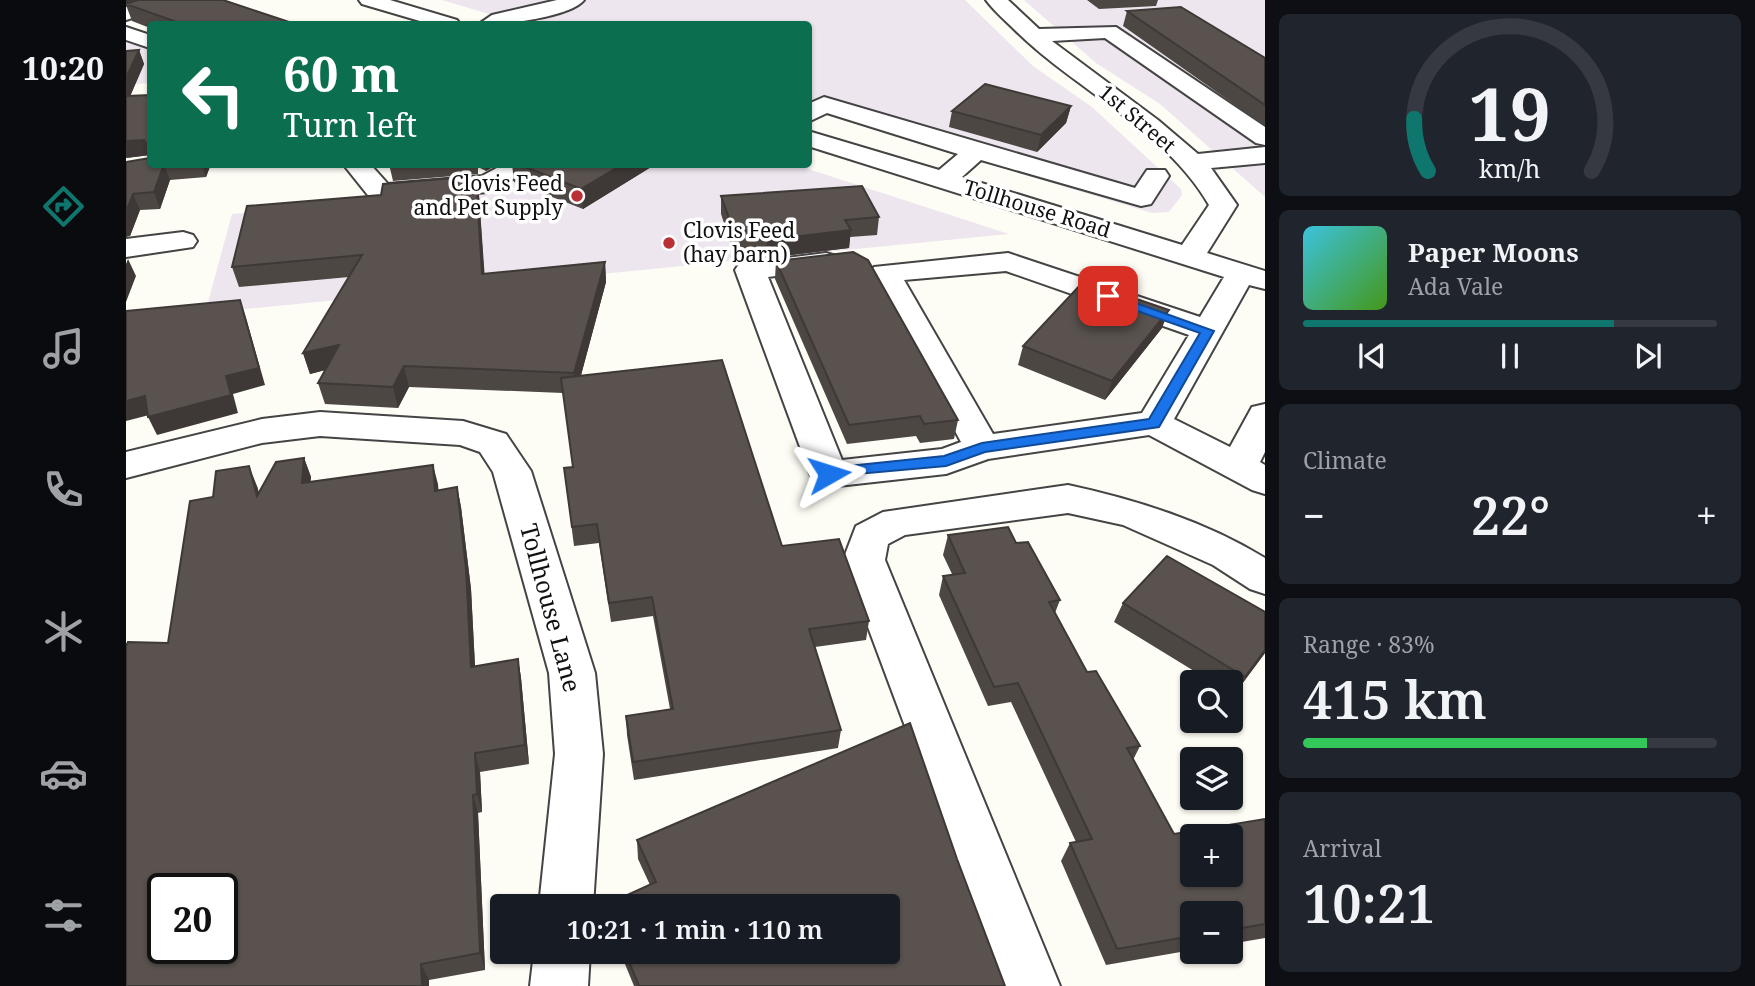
<!DOCTYPE html>
<meta charset="utf-8">
<style>
body{margin:0;font-family:"Noto Serif",serif;background:#20242c;color:#f1f3f6;height:100vh;display:flex;flex-direction:column;font-size:26px;white-space:nowrap}
*{box-sizing:border-box;margin:0}
p{font-size:23px;color:#9ea1a6}
.icon{flex:none;width:38px;height:38px;fill:none;stroke:currentColor;stroke-width:2;stroke-linecap:round;stroke-linejoin:round}
.map{position:relative;flex:1;overflow:hidden}
.sheet{display:flex;flex-direction:column;gap:14px;padding:14px;background:#0d0f14;width:490px}
.sheet>*{flex:none}
.guide{position:absolute;left:21px;top:21px;width:665px;height:147px;border-radius:7px;box-shadow:0 2px 5px #0004;background:#0b6e4f;color:#fff;overflow:hidden}
.buttons{position:absolute;left:1054px;top:670px;display:grid;gap:14px}
.buttons a{display:grid;place-items:center;width:63px;height:63px;border-radius:7px;background:#171b24;box-shadow:0 2px 5px #0004;font-size:35px}
.speed{position:absolute;left:21px;top:873px;display:flex;gap:14px;font-size:35px;font-weight:700;text-align:center}
.speed>*{display:grid;place-content:center;width:91px;height:91px;border-radius:50%;background:#171b24;box-shadow:0 2px 5px #0004;line-height:1}
.speed .limit{border:4px solid #111;border-radius:10px;background:#fff;color:#111}
.pin{position:absolute;display:grid;place-items:center;width:60px;height:60px;color:#fff;margin:-30px;border-radius:14px;box-shadow:0 4px 10px #0006}
.me{position:absolute;width:77px;margin:-38px;rotate:84deg;stroke-linejoin:round;filter:drop-shadow(0 0 5px #0008)}
.turn{display:flex;align-items:center;gap:24px;height:147px;padding:0 21px;font-size:32px}
.turn .icon{width:91px;height:91px;stroke-width:2.5}
.turn b{display:block;font-size:49px;line-height:60px}
.big{font-size:52px;font-weight:600;line-height:1.1}
.sheet .tile{flex:1;display:flex;flex-direction:column;justify-content:center;gap:10px;min-width:0;padding:0 24px;border-radius:10px;background:#20242c}
.sheet .dial{align-items:center;gap:0}
.dial svg{height:182px;overflow:visible;fill:none;stroke:#363941;stroke-width:7;stroke-linecap:round;text-anchor:middle}
.dial text{fill:#f1f3f6;stroke:none}
.song{display:flex;align-items:center;gap:21px}
.cover{width:84px;height:84px;border-radius:10px;background:linear-gradient(135deg,hsl(190 70% 55%),hsl(100 70% 35%))}
.played{height:7px;border-radius:4px;background:linear-gradient(90deg,#0f766e 75%,#363941 75%)}
.keys{display:flex;justify-content:space-around;direction:ltr}
.heat{display:flex;justify-content:space-between;align-items:center;font-size:38px;direction:ltr}
.charge{height:10px;border-radius:5px;background:linear-gradient(90deg,#34c759 83%,#363941 0)}
.trip{position:absolute;left:364px;top:894px;width:410px;height:70px;border-radius:7px;background:#171b24;box-shadow:0 2px 5px #0004;font-weight:600;line-height:70px;text-align:center}
main{display:flex;flex:1;min-height:0}
.tabs{display:flex;flex-direction:column;width:126px;justify-content:space-around;align-items:center;background:#090b0e;color:#9ea1a6}
.tabs .icon{width:49px;height:49px}
.tabs .active{color:#0f766e}
.tabs b{font-size:32px;color:#f1f3f6}
.map>svg:first-child{display:block}
.industrial{fill:#eee6ee}
.lines{fill:none;stroke-linecap:round;stroke-linejoin:round}
.minor-casing{stroke:#444;stroke-width:4}
.minor{fill:#fff;fill-rule:evenodd}
.wall{fill:#4d4743}
.shaded-wall{fill:#3e3937}
.building{fill:#59524e;stroke:#3e3937;stroke-width:2;fill-rule:evenodd}
.route{fill:#1a73e8;stroke:#114b97;stroke-width:2}
.poi-dot{fill:#ba3035;stroke:#fff;stroke-width:2.5}
.labels{text-anchor:middle;stroke-width:7;stroke-linejoin:round;paint-order:stroke}
.far-street-label{font-size:21px;fill:#111;stroke:#fff}
.far-poi-label{font-size:21px;fill:#111;stroke:#fff;text-anchor:end}
.street-label{font-size:24px;fill:#111;stroke:#fff}
</style>
<main>
<nav class="tabs">
<b>10:20</b>
<svg class="icon active" aria-label="directions" viewBox="0 0 24 24"><path d="M12 3l9 9-9 9-9-9zM9 14v-3h6M13 9l2 2-2 2"/></svg>
<svg class="icon" aria-label="music" viewBox="0 0 24 24"><path d="M9 18V5l10-2v13"/><circle cx="6" cy="18" r="3"/><circle cx="16" cy="16" r="3"/></svg>
<svg class="icon" aria-label="phone" viewBox="0 0 24 24"><path d="M5 4h4l2 5-3 2q2 4 5 5l2-3 5 2v4C11 20 4 13 5 4z"/></svg>
<svg class="icon" aria-label="climate" viewBox="0 0 24 24"><path d="M12 3v18M4 7l16 10M4 17L20 7"/></svg>
<svg class="icon" aria-label="car" viewBox="0 0 24 24"><path d="M5 17H2v-5l4-1 3-4h7l3 4 3 1v5h-3M9 17h6M6 11h13"/><circle cx="7" cy="17" r="2"/><circle cx="17" cy="17" r="2"/></svg>
<svg class="icon" aria-label="filters" viewBox="0 0 24 24"><path d="M4 7h16M4 17h16"/><circle cx="9" cy="7" r="2"/><circle cx="15" cy="17" r="2"/></svg>
</nav>
<div class="map">
<svg width="1139" height="986" viewBox="0 0 1139 986">
<rect width="100%" height="100%" fill="#fefdf5"/>
<path class="industrial" d="M316,0H839L907,66L966,107L1055,189L1056,195L1043,212L1026,213L683,110L682,24H397Z
M898,0H1139V197L1034,104L970,63Z
M0,39L24,49V83L0,85Z
M418,165H670L883,234L79,313L106,214L371,191Z"/>
<g class="lines">
<defs>
<path id="minor" d="M23,0H53L50,4L0,20V7Z
M233,0H264L331,20L334,24H304L236,4Z
M431,0H458C445,17 373,26 353,24L366,15Z
M860,0H882L913,29L990,27L1139,127V145L1130,143L979,38L926,41L1032,120L1072,154L1139,147V163L1085,168L1111,205L1081,253L1139,271V289L1123,285L1048,419L1104,447L1126,407L1139,404V452L1134,462L1139,465V494L1126,490L1023,435L862,459L820,474L703,487L690,483L684,474L609,270L613,264L700,253L710,256L715,262L710,268L642,277L716,460L816,449L835,442L744,273L748,267L882,253L1074,317L1098,277L682,146V131L813,170L832,154L701,113L682,122V104L698,97L1009,188L1021,170H1039L1043,176L1025,204L1015,206L855,160L836,177L1056,245L1083,205C1040,130 951,91 890,31C880,21 868,11 860,0ZM880,271L1063,335L1016,413L867,434L778,280Z
M0,27L24,35V48L0,40Z
M217,164H244L262,184L356,176L378,164H411L407,169L362,192L255,201L245,199Z
M57,232L67,235L71,241L67,247L0,257V239Z
M194,412L337,421L380,434L405,471L469,673L477,754L467,906H413L429,754L423,673L367,472L354,452L334,445L194,436L136,443L0,478V452L136,419Z
M942,485C1011,500 1078,521 1139,558V594L1124,589L1087,565L997,525L942,513L779,535L762,544L759,560L934,986H876L717,560L730,526L757,512Z
M408,952H464L462,986H404Z"/>
</defs>
<use href="#minor" class="minor-casing"/>
<use href="#minor" class="minor"/>
</g>
<path class="wall" d="M961,0H1032L1030,6L973,9Z
M0,5L169,24H24V28L6,21Z
M1001,11L1139,58V126L997,26Z
M13,50L18,64L4,96L24,95V157V155L0,158V51Z
M945,106L940,123L911,152L823,127L826,111Z
M0,162L24,164H85L80,177L44,180L34,209L14,210L4,236Z
M263,164H372L360,171L352,167V174L267,181Z
M386,164H530L457,209L388,182Z
M353,195L358,274L479,262L480,282L455,375L743,621L740,640L689,647L715,730L712,748L508,780L501,735L500,716L544,709L527,616L485,622L473,543L448,546L438,468L447,467L437,393L283,387L272,408L199,404L192,383L199,370L184,374L177,353L223,277L113,287L106,267Z
M595,196L753,217L751,235L724,237L723,248L640,258L635,247L607,250L595,214Z
M650,261L832,420L828,439L794,443L790,436L721,444L649,279Z
M1036,328L979,400L892,365L897,346Z
M178,458L185,477L184,482L307,465L312,490L331,487L335,507L345,589L349,666L392,659L395,678L403,764L354,772L356,812L352,813L359,970L303,980V986H0L42,643L87,497L131,486L133,493Z
M822,535L890,543L934,600L929,613L961,672L1014,746L1007,760L1048,834L1139,819V938L1104,944V914H1066V950L980,965L935,861L944,843L950,842L885,702L862,706L813,595L817,576L826,574L817,555Z
M997,603L1139,612V653L1107,696L1104,694V682H1086L988,622Z
M511,840L831,859L879,986H508L494,952H761L524,885L512,859Z"/>
<path class="shaded-wall" d="M0,0H20L0,4Z
M13,50L18,64L0,106V78Z
M945,106L940,123L911,152L915,135Z
M18,140L24,155L0,158V141Z
M38,164L44,180L34,209L28,192Z
M75,164H85L80,177Z
M360,164H372L360,171Z
M497,164H530L457,209L455,189Z
M350,176L353,195L360,294L356,274Z
M7,194L14,210L4,236L0,237V212Z
M725,230L723,248L640,258L641,240Z
M2,259L10,276L0,302V264Z
M479,262L480,282L450,394L448,373Z
M114,300L120,318L139,385L107,394L112,413L31,435L22,417L100,376Z
M1043,310L1036,328L979,400L986,381Z
M213,345L219,365L184,374L177,353Z
M278,366L283,387L272,408L267,387Z
M19,396L27,414L0,421V401Z
M178,458L185,477L183,503L176,483Z
M307,465L312,484L314,510L309,491Z
M123,466L131,486L139,516L131,496Z
M331,487L335,507L345,589L350,686L345,667Z
M1139,650V653L1107,696L1119,677Z
M392,659L395,678L403,764L399,745Z
M349,753L354,772L356,812L351,794Z
M347,795L352,813L359,970L354,953Z
M295,964L303,980V986H296Z"/>
<path class="building" d="M12,0H97L169,24H56L0,4Z
M1055,7L1139,58V105L1001,11Z
M13,50L0,78V51Z
M859,84L945,106L915,135L826,111Z
M24,95V146L21,145L18,140L0,141V96Z
M24,158V164H38L28,192L7,194L0,212V162Z
M392,164H497L455,189Z
M350,176L356,274L479,262L448,373L278,366L267,387L192,383L213,345L177,353L236,255L106,267L121,206L255,195L257,184Z
M736,186L753,217L719,220L725,230L641,240L636,229L608,232L595,196Z
M727,252L742,260L832,420L798,424L794,416L723,425L650,261Z
M958,281L1043,310L986,381L897,346Z
M114,300L133,368L100,376L105,395L22,417L19,396L0,401V311Z
M596,360L656,546L713,539L743,621L683,629L715,730L507,762L500,716L547,709L526,597L483,603L471,524L446,527L438,468L447,467L435,378Z
M178,458L176,483L307,465L309,491L331,487L340,569L345,667L392,659L399,745L349,753L351,794L347,795L354,953L295,964L296,986H0V646L2,642L42,643L64,501L87,497L90,471L123,466L131,496L150,462ZM37,889H96V948H37Z
M882,527L890,543L902,542L934,600L923,602L961,672L970,671L1014,746L1001,748L1048,834L1139,819V924L1104,930V914H1066V936L991,949L944,843L966,839L892,683L868,687L817,576L839,573L822,535ZM1066,836H1104V875H1066Z
M1041,556L1139,612V650L1119,677L997,603Z
M784,723L831,859L879,986H513L499,952H761V906H480L479,905L530,882L511,840Z"/>
<path class="route" d="M982,293L1088,331L1033,427L859,452L820,466L698,477V470L703,468L818,456L856,443L1023,419L1074,333L977,299L975,296Z"/>
<g class="poi-dot">
<circle cx="451" cy="196" r="7"/>
<circle cx="543" cy="243" r="7"/>
</g>
<g class="labels">
<g class="far-street-label">
<text transform="translate(1011 119) rotate(40)" y="7">1st Street</text>
<text transform="translate(911 209) rotate(17)" y="7">Tollhouse Road</text>
</g>
<g class="far-poi-label">
<text x="437" y="191">Clovis Feed<tspan x="437" dy="24">and Pet Supply</tspan></text>
<text x="557" y="238" text-anchor="start">Clovis Feed<tspan x="557" dy="24">(hay barn)</tspan></text>
</g>
<g class="street-label">
<text transform="translate(424 608) rotate(75)" y="8">Tollhouse Lane</text>
</g>
</g>
</svg>
<div class="buttons">
<a><svg class="icon" aria-label="search" viewBox="0 0 24 24"><circle cx="10" cy="10" r="6"/><path d="M15 15l6 6"/></svg></a>
<a><svg class="icon" aria-label="layers" viewBox="0 0 24 24"><path d="M12 4l9 5-9 5-9-5zM3 14l9 5 9-5"/></svg></a>
<a>+</a>
<a>−</a>
</div>
<div class="speed"><div class="limit">20</div></div>
<div class="pin" style="left:982px;top:296px;background:#d93025"><svg class="icon" aria-label="arrive" viewBox="0 0 24 24"><path d="M6 21V4h12l-3 4 3 4H6"/></svg></div>
<svg class="me" style="left:703px;top:474px" viewBox="-20 -20 40 40"><path d="M0-17L14 15 0 8-14 15z" fill="#1a73e8" stroke="#fff" stroke-width="4"/></svg>
<div class="trip">10:21 · 1 min · 110 m</div>
<div class="guide">
<div class="turn"><svg class="icon" aria-label="left" viewBox="0 0 24 24"><path d="M17 20v-9H6M10 6l-5 5 5 5"/></svg><div><b>60 m</b>Turn left</div></div>
</div>
</div>
<section class="sheet">
<div class="tile dial"><svg viewBox="0 0 100 80">
<path d="M14 69A42 42 0 1 1 86 69"/>
<path d="M14 69A42 42 0 0 1 8 46" stroke="#0f766e"/>
<text x="50" y="56" font-size="32" font-weight="700">19</text>
<text x="50" y="72" font-size="11">km/h</text>
</svg></div>
<div class="tile">
<div class="song"><i class="cover"></i><div><b>Paper Moons</b><p>Ada Vale</p></div></div>
<div class="played"></div>
<div class="keys"><svg class="icon" aria-label="previous" viewBox="0 0 24 24"><path d="M18 5L8 12l10 7zM5 5v14"/></svg><svg class="icon" aria-label="pause" viewBox="0 0 24 24"><path d="M8 5v14M16 5v14"/></svg><svg class="icon" aria-label="next" viewBox="0 0 24 24"><path d="M6 5l10 7-10 7zM19 5v14"/></svg></div>
</div>
<div class="tile"><p>Climate</p>
<div class="heat"><a>−</a><b class="big">22°</b><a>+</a></div>
</div>
<div class="tile"><p>Range · 83%</p><b class="big">415 km</b><div class="charge"></div></div>
<div class="tile"><p>Arrival</p><b class="big">10:21</b></div>
</section>
</main>
